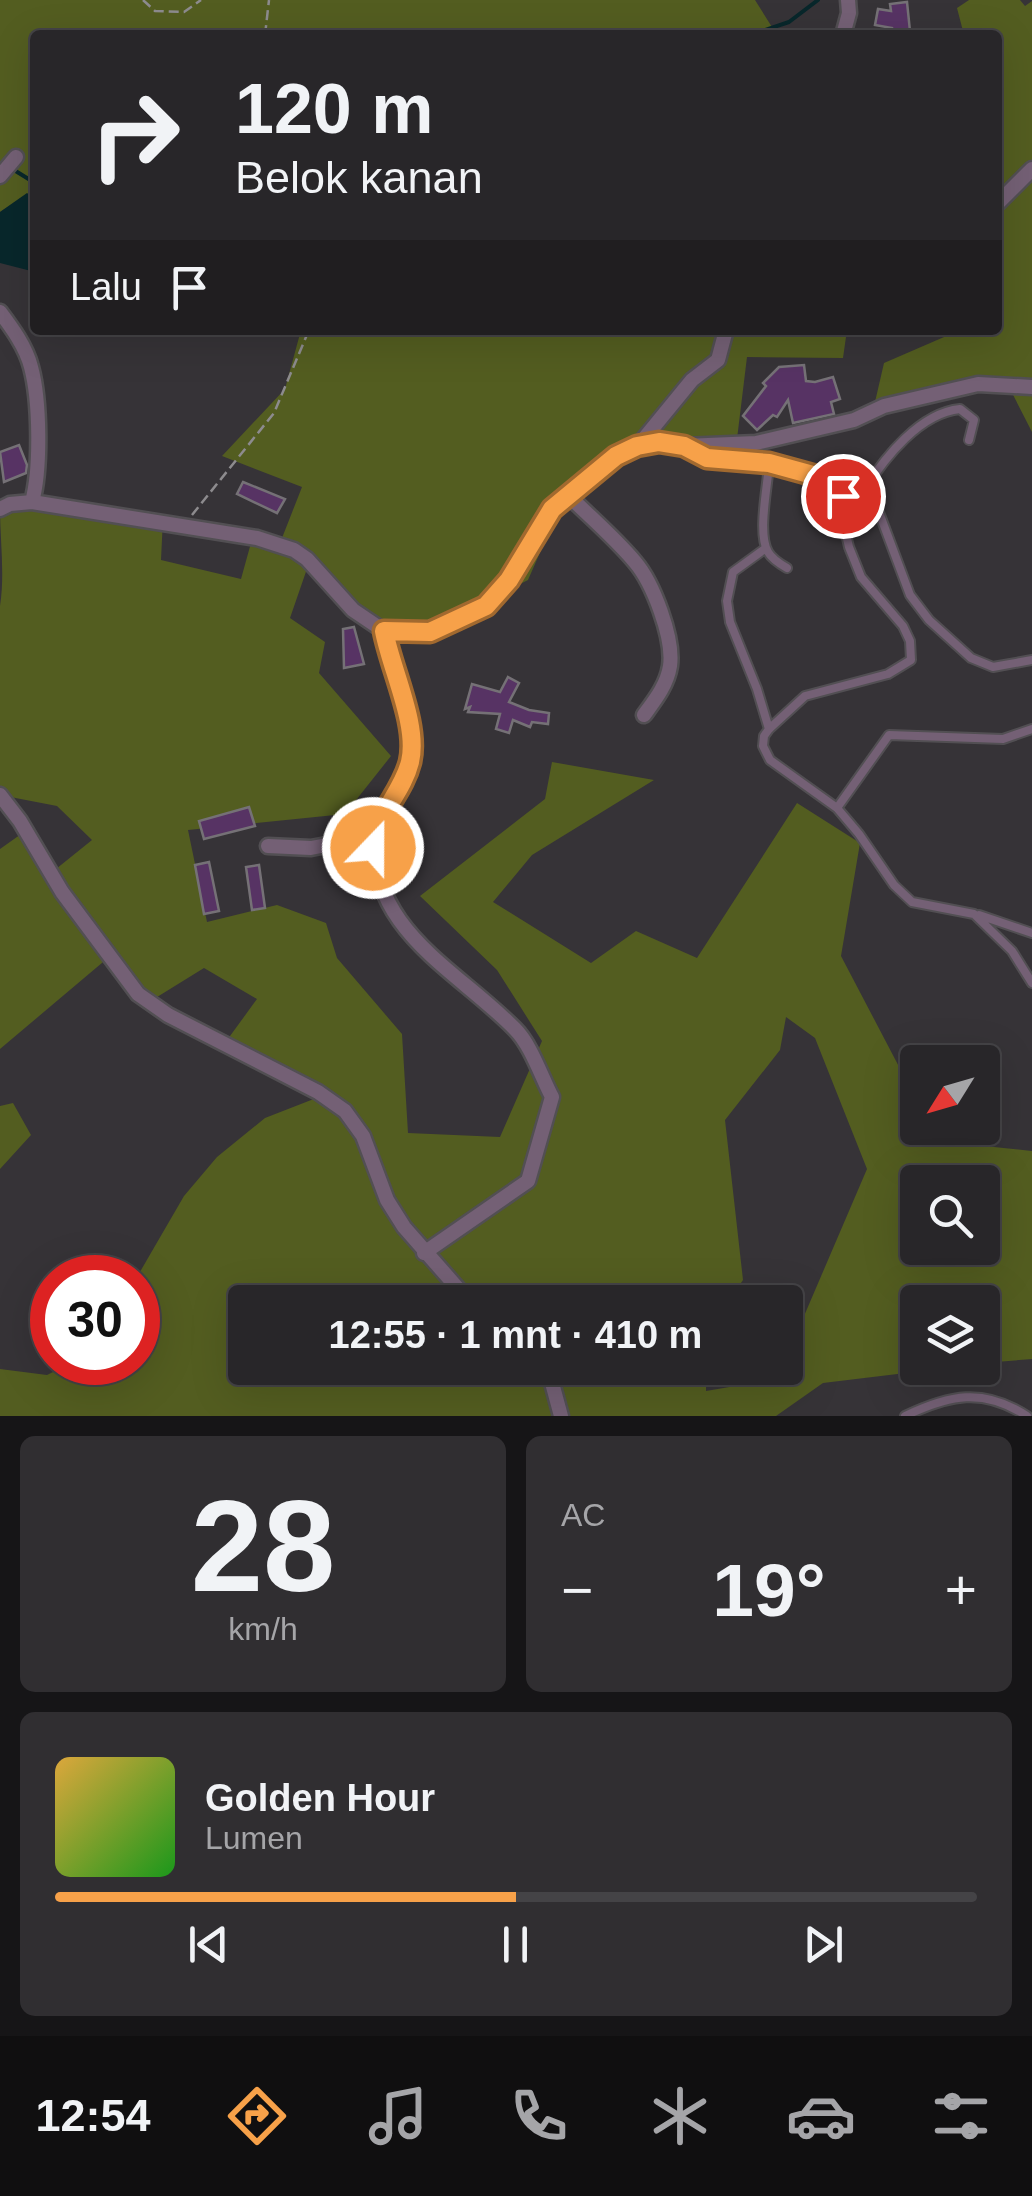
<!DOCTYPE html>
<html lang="id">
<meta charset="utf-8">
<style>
body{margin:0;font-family:Arial,sans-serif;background:#302e31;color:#f1f3f6;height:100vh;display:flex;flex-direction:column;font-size:38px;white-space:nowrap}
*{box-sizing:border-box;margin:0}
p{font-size:32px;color:#a5a5a8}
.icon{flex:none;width:55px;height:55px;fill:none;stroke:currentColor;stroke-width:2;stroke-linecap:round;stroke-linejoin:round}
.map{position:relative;height:1416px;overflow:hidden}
.details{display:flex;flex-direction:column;gap:20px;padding:20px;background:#161517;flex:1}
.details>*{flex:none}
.hud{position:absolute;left:30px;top:30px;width:972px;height:305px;border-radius:10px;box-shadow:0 10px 40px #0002,0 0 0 2px #444346;background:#282629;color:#f1f3f6;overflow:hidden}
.needle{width:65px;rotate:233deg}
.controls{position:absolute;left:900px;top:1045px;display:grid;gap:20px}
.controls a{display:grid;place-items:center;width:100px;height:100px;border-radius:10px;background:#282629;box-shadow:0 10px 40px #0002,0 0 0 2px #444346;font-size:50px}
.speed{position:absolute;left:30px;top:1255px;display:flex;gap:20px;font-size:50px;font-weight:700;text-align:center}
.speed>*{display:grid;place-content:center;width:130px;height:130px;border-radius:50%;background:#282629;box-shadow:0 10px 40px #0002,0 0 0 2px #444346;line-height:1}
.speed .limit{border:15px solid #d22;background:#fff;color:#111}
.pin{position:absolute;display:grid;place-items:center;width:85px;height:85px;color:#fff;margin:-42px;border:5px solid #fff;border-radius:50%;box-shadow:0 2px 10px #0007}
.me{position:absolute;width:110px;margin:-55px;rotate:22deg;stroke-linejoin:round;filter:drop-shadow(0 0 8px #0008)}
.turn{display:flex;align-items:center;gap:35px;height:210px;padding:0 40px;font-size:45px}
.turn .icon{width:130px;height:130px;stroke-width:2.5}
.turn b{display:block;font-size:70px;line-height:85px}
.then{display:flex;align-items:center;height:95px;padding:0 40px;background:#0003;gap:20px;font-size:38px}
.big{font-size:75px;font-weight:700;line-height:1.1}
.details .card{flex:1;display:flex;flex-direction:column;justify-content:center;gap:15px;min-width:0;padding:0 35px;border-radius:15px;background:#302e31}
.details .dial{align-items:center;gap:0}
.dial b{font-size:130px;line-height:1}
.song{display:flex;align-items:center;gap:30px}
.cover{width:120px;height:120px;border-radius:15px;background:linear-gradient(135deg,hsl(40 70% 55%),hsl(120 70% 35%))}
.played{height:10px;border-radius:5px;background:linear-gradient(90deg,#f7a149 50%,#444346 50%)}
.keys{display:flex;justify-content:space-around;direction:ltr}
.heat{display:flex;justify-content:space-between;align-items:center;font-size:55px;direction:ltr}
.details .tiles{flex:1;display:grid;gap:20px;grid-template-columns:1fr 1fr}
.card:last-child{grid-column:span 2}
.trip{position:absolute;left:228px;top:1285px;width:575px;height:100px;border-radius:10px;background:#282629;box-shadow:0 10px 40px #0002,0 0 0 2px #444346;font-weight:700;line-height:100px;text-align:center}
.tab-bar{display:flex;height:160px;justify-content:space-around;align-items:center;background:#100f10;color:#a5a5a8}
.tab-bar .icon{width:70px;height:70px}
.tab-bar .current{color:#f7a149}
.tab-bar b{font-size:45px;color:#f1f3f6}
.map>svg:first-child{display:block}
.green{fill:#535d20;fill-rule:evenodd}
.water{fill:#08272b}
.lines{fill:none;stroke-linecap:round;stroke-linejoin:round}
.stream{stroke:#08272b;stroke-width:4}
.building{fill:#573364;stroke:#757176;stroke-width:2.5}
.service-casing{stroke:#524f53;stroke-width:12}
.minor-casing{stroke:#524f53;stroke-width:19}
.path{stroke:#8d8b8e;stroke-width:2.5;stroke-dasharray:10 5;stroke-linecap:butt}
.service{stroke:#746075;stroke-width:8}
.minor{stroke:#746075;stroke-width:14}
.route-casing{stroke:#a1692f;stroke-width:25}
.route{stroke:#f7a149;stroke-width:18}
</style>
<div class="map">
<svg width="1032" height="1416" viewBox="0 0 1032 1416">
<rect width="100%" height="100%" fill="#363337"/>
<path class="green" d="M0,0H755L777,35H35V199L27,194L0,212Z
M969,0H1020L1025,6L1032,1V432L1008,385L875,402L884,363L951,334L952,330H998V248L1005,196L998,168V35H964L957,8Z
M301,330H847L843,358L747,357L737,439L648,437L566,493L528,580L454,618L383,628L309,563L290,618L325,642L319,673L391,756L345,814L188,830L207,922L277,905L326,923L337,958L402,1034L408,1133L500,1137L542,1041L497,970L420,896L545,799L552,762L654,780L532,855L493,902L591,963L636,931L697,958L797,803L860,843L841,956L917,1101L918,1128H932L975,1145L1032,1151V1359L983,1363L982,1302H918V1368H947L823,1383L776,1416H0V1369L47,1375L71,1363L138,1362L137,1277L184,1196L217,1157L265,1118L324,1095L222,1047L257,999L204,968L149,1002L109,957L0,1049V849L24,832L56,869L92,840L57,806L0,795V606C5,574 0,541 0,508L8,505L163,518L161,560L241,579L254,532L282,538L302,487L222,456L285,389ZM786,1017L815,1038L867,1169L792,1344L785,1350V1368H766L747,1384L706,1391V1368H245V1302H728L743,1280L725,1120L780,1050ZM918,1182H982V1248H918Z
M13,1103L31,1135L0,1169V1106Z"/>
<path class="water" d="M27,193L35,199V272L0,263V212Z"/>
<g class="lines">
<path class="stream" d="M750,35L789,22L818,0
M14,170L35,183"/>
</g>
<path class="building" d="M907,2L910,31H892V28L875,25L878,9L891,11L890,4Z
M804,365L806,381L815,382L833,377L840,399L831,402L834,414L793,423L788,400L777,417L773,415L757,430L743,416L766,386L763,383L779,367Z
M19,445L27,465L26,473L4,482L0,452Z
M243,482L285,499L277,513L237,494Z
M354,627L364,664L344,668L343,629Z
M508,677L519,683L509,702L529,710L549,713L548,724L532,722L530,727L513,720L509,733L496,729L500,714L468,712L470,707L465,709L472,684L500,692Z
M249,807L255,826L204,839L199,821Z
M209,862L219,911L204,914L195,865Z
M259,865L265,908L252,910L246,867Z"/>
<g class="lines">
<defs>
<path id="service" d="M688,448L707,458L769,463L831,479L843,496L842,517L849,547L861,577L903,626L910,641L911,660L888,674L805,696L769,729L764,736L763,746L770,760L837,808L859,834L894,885L912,902L974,914L1012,951L1032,983
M769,463C768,486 757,533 768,552C772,559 780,564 787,568
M839,487C855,483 863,486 874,499L910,595L929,620L971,658L993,667L1032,660
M865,489C885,457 920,413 960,409L974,420L969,440
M766,548L733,572L727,601L730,622L757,689L769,729
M837,808L889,735L1003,739L1032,729
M979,915L1032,933
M905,1416C949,1395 983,1387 1027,1416"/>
<path id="minor" d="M843,35L849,13L848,0
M0,176L16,157
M998,203L1032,169
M0,312C12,328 26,347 31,367C40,400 41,469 32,502
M638,446L692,380L718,360L726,330
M568,495C590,517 615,538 635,562C653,583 674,638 670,666C667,685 655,700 644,715
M0,509L10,504L32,502L257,538L294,550L307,559L353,610L384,631L429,633L486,606L509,580L552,509L616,456L637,446L659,442L684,446L756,443L854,420L884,406L978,384L1032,387
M0,795L20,821L62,892L138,994L168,1015L318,1092L345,1111L363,1136L387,1200L404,1227L461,1292L489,1302
M374,828C367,930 454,967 515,1029C531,1045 541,1076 552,1097L528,1181L424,1253
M268,846L311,848L352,840L374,828L399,791L410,762L409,724L384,631
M548,1368L561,1416"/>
</defs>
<use href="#service" class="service-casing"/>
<use href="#minor" class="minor-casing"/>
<path class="path" d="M143,0L155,11L184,12L201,0
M265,35L269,0
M192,515L274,413L309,330"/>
<use href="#service" class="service"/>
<use href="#minor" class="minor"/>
</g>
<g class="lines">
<defs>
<path id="route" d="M373,848C375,815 402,794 410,762C419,725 391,669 384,631L430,632L486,606L509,580L552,509L616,456L637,446L659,442L684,446L707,458L769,463L831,480L843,496"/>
</defs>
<use href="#route" class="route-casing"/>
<use href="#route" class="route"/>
</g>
</svg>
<div class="controls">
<a><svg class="needle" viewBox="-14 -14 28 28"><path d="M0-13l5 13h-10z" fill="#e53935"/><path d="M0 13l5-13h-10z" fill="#a5a5a8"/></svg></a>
<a><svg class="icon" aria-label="search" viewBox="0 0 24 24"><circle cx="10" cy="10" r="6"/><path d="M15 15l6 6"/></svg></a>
<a><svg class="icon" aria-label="layers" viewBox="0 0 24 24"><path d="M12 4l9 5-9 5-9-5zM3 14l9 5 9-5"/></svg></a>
</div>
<div class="speed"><div class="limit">30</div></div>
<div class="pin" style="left:843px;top:496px;background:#d93025"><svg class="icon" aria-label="arrive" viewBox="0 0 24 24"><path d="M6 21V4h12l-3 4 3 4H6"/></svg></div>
<svg class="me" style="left:373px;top:848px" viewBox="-20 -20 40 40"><circle r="17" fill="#f7a149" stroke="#fff" stroke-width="3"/><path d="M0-11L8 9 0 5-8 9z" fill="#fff"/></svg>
<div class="trip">12:55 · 1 mnt · 410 m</div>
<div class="hud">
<div class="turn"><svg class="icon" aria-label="right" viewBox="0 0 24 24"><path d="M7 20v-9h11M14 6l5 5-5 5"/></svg><div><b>120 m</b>Belok kanan</div></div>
<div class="then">Lalu<svg class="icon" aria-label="arrive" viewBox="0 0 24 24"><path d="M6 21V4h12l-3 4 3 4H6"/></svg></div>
</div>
</div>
<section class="details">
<div class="tiles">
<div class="card dial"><b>28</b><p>km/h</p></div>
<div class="card"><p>AC</p>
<div class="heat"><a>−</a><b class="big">19°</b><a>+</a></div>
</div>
<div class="card">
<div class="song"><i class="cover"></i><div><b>Golden Hour</b><p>Lumen</p></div></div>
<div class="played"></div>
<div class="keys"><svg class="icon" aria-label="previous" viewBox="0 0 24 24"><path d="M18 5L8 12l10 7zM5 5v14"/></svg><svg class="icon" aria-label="pause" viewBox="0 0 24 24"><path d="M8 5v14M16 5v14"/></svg><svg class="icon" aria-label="next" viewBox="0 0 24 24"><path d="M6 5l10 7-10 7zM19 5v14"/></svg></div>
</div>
</div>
</section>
<nav class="tab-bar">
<b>12:54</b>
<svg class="icon current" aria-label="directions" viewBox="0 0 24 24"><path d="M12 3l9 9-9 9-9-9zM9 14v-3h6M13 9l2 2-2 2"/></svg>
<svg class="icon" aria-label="music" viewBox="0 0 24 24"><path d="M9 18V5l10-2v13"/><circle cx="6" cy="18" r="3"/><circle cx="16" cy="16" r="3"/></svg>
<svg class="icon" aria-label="phone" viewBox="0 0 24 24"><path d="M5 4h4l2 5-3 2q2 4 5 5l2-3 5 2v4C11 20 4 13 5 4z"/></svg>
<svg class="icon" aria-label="climate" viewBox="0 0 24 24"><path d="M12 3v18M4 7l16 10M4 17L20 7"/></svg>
<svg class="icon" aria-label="car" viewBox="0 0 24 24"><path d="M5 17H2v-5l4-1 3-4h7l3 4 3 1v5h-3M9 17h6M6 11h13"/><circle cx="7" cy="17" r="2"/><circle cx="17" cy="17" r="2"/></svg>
<svg class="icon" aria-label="filters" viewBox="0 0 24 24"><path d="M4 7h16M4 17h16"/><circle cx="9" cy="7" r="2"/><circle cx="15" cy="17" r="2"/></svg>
</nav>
